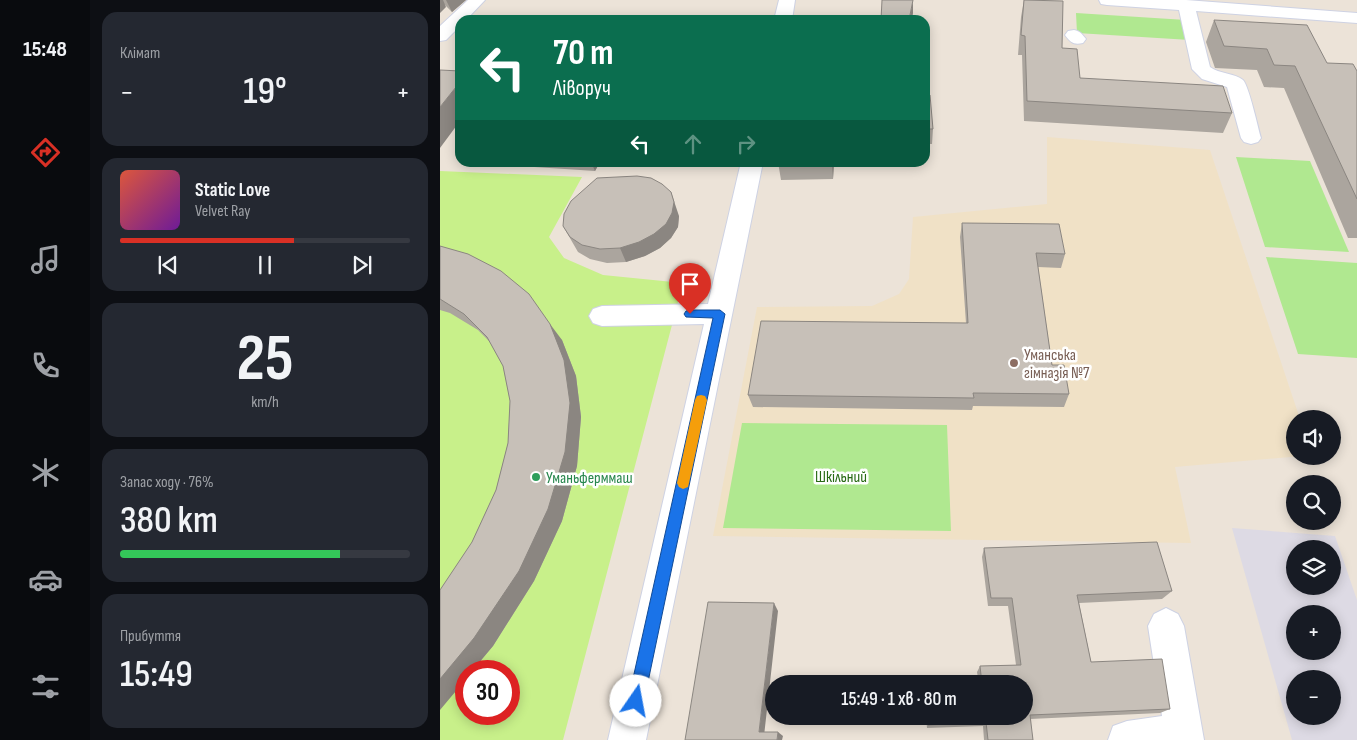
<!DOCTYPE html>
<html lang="uk">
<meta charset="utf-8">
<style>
body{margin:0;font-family:"Sofia Sans Condensed",sans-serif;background:#242831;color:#f1f3f6;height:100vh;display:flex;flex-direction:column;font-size:19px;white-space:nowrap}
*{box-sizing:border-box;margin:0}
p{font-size:16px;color:#9ea1a6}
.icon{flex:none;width:28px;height:28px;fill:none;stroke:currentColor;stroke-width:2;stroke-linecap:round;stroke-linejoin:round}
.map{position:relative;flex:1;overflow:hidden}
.sheet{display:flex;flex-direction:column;gap:12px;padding:12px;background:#0d0f14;width:350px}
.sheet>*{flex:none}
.hud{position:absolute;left:15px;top:15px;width:475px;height:152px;border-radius:15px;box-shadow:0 2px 12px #0003;background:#0b6e4f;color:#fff;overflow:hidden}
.fabs{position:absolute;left:846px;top:410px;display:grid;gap:10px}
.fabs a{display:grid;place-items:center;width:55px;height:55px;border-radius:50%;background:#171b24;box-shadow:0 2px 12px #0003;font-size:25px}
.speed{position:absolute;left:15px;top:660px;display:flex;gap:10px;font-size:25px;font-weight:700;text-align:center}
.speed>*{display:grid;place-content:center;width:65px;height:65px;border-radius:50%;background:#171b24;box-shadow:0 2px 12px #0003;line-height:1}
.speed .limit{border:8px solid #d22;background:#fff;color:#111}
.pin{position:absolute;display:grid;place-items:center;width:42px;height:42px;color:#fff;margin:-51px -21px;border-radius:50% 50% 50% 0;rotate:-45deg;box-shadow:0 0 5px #0007}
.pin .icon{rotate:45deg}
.me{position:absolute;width:55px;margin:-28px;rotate:12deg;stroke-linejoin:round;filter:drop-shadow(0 0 4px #0008)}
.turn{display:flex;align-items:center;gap:18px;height:105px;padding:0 15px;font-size:22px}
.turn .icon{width:65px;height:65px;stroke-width:2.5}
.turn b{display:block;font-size:35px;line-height:42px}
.lanes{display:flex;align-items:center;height:48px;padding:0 15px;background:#0003;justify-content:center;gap:25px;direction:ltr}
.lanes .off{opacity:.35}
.big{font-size:38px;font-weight:600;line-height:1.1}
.sheet .card{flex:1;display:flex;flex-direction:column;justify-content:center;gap:8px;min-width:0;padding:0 18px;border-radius:15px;background:#242831}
.sheet .dial{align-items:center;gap:0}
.dial b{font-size:65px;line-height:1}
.song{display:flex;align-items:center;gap:15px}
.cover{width:60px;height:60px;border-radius:8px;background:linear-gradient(135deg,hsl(10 70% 55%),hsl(280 70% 35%))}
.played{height:5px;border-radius:2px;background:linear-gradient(90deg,#d93025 60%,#363941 60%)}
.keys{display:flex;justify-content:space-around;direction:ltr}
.heat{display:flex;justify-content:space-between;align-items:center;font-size:28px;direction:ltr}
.charge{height:8px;border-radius:4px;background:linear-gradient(90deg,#34c759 76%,#363941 0)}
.trip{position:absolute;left:325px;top:675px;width:268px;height:50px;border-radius:25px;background:#171b24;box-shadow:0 2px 12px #0003;font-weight:600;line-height:50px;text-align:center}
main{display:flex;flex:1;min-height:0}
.dock{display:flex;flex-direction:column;width:90px;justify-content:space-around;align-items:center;background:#090b0e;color:#9ea1a6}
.dock .icon{width:35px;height:35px}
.dock .on{color:#d93025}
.dock b{font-size:22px;color:#f1f3f6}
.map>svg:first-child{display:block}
.industrial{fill:#dddae4;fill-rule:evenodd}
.education{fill:#f0e1c6}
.green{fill:#b0e890}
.pitch{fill:#c8f08a;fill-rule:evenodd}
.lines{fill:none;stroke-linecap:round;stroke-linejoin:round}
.minor-casing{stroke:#ced2e3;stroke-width:2}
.minor{fill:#fff;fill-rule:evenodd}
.wall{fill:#aba59e}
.shaded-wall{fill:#8b8681}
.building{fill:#c7c0b8;stroke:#8b8681}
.route{fill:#1a73e8;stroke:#114b97}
.slow{fill:#f59e0b}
.education-dot{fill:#8d6e63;stroke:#fff;stroke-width:2}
.leisure-dot{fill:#2e9e5b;stroke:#fff;stroke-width:2}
.labels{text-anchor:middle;stroke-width:5;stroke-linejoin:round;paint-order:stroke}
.education-label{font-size:16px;fill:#785e54;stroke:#fff;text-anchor:start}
.park-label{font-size:16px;fill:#286a14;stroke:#fff}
.leisure-label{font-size:16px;fill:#27864d;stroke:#fff;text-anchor:start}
</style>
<main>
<nav class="dock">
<b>15:48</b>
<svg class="icon on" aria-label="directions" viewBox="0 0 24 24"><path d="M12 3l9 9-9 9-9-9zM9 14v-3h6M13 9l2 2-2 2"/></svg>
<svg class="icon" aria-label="music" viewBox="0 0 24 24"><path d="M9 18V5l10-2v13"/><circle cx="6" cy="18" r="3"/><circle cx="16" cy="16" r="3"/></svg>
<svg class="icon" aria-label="phone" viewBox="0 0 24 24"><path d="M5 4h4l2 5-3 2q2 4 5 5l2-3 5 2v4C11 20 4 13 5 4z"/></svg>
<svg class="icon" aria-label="climate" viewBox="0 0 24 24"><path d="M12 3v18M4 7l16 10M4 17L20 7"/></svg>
<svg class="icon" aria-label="car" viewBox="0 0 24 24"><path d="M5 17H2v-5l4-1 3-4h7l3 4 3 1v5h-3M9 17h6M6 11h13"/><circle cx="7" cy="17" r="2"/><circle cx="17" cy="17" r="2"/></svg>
<svg class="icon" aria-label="filters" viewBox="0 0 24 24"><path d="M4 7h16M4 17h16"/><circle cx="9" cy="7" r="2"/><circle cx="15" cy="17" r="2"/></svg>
</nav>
<section class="sheet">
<div class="card"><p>Клімат</p>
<div class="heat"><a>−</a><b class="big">19°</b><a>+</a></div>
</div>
<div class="card">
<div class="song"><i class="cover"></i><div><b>Static Love</b><p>Velvet Ray</p></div></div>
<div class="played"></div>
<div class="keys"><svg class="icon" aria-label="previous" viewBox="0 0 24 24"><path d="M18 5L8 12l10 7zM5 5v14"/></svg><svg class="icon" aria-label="pause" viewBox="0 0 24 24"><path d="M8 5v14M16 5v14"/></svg><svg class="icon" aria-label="next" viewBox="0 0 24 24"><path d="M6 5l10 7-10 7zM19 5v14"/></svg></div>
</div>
<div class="card dial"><b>25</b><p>km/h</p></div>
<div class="card"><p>Запас ходу · 76%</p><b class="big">380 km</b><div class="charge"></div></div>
<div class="card"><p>Прибуття</p><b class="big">15:49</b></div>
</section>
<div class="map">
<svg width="917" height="740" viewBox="0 0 917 740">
<rect width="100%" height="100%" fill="#ece3d8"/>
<path class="industrial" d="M792,528L895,536L917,600V740H852ZM855,549H892V586H855ZM855,614H892V651H855ZM855,679H892V716H855Z"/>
<path class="education" d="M607,137L770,150L860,419H855V456H862L735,467L751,543L273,536L317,307L432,306L459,294L469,279L473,217L607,204Z"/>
<path class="green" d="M636,13L746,20L750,40L637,33Z
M796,157L870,161L909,252L825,247Z
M826,257L917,263V358L858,354Z
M302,423L507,425L511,531L283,528Z"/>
<path class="pitch" d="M0,171L142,177L109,237L124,258L163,275L243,283L123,740H0ZM26,671H69V714H26Z"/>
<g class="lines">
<defs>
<path id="minor" d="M28,0H45L26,20H20V26L6,40L0,41V26Z
M339,0H355L352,20H334Z
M659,0H746L917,13V23L756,11L770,67C779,74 795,73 803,80C809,86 818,128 821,138L818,142L811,144L804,142L801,138L787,87L762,79L752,69L739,10L667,5L661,4Z
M634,30C640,31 642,34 646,39L643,43C634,45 631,43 625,35L628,31Z
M301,162H323L206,740H168L264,324L162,326L153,323L149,316L153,309L162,306L268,304Z
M726,608L738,614L744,626L764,740H668L673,726L687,721L722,716L708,626L714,614Z"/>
</defs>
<use href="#minor" class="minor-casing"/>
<use href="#minor" class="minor"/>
</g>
<path class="wall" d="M0,0H26L12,12Z
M584,0L622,48L640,78L792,113L783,133L584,121L582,55H578L581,17Z
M774,20L887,63L917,71V238H908L844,88L824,87L817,70L775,68L766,42Z
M485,38L489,95L493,129L492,144H485Z
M64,162H160L155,171L65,165Z
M338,162H394L393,179L341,180Z
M239,216L238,227L231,238L220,248L205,256L186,262L167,263L150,259L138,252L123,226Z
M522,223L625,254L621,268L598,267L612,365L629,394L624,407L533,406L532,410L313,407L308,395L526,323L520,237Z
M0,246L122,340L136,376L141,417L137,466L122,521L94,581L53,646L32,671H26L32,542L56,490L68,443L70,401L63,366L50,342L38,330L10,313L0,310Z
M544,548L732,591L722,599L639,603L651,662L730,709L720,713L590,719L593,740H544L543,726L487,728L486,716H584V684H539L537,672L540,666L576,665L568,606H548L542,557Z"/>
<path class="shaded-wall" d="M0,0H3L6,7L0,13Z
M6,0H26L12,12Z
M473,0V13L472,20H469Z
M20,82V121L0,148V107Z
M151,162H160L155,171Z
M392,162H394L393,179L392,164Z
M231,192L239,216L238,227L231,238L220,248L205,256L186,262L180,248Z
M110,324L122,340L136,376L141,417L137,466L122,521L94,581L53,646L32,671H26V679L0,710V679Z
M334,603L338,611L324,736L319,732Z
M338,732L343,736L342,740H337Z"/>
<path class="building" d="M442,0H473L469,20H441Z
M584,0L623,1L622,48L637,49L640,78L783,86L792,113L587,101L585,36L581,35Z
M774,20L867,25L887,63L913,64L917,71V199L855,66L834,65L827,49L784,46Z
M485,38H486L489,95H490L493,129H485Z
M0,70L20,71V82L0,107Z
M338,162H392V164L338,165Z
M197,176L211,178L222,184L231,192L234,202L232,213L226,224L214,234L199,242L180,248L160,249L142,245L130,237L123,226L124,214L131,201L157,178Z
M522,223L619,224L625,254L596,253L612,365H624L629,394L533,393L534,398L308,395L321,321L528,323Z
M0,246L28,254L61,271L89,294L110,324L124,360L130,403L125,452L108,509L79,571L34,638L0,679V590L32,542L56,490L68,443L70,401L63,366L47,337L24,314L0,299Z
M717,542L732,591L637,595L651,662L722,659L730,709L590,715L593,740H548L546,722L488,725L487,716H584V684H542L540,666L581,665L572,598H551L544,548Z
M268,602L334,603L319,732H338L337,740H245Z"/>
<path class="route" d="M250,310H280L285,314L204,701L201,706L196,709L190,706L188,701L273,318L246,317L244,314L246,311Z"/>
<path class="slow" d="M261,395L265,396L267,400L249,483L248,487L243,489L239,487L237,483L255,400L257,396Z"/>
<circle class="education-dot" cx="574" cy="363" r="5"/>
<circle class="leisure-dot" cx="96" cy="477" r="5"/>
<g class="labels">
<g class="education-label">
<text x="584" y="360">Уманська<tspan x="584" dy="18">гімназія №7</tspan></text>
</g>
<g class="park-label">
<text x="401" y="482">Шкільний</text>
</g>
<g class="leisure-label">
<text x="106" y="483">Уманьферммаш</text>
</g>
</g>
</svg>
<div class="fabs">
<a><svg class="icon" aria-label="sound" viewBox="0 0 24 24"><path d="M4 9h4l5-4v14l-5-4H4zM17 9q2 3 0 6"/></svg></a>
<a><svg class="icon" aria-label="search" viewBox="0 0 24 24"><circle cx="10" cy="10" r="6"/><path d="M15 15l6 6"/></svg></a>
<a><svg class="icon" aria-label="layers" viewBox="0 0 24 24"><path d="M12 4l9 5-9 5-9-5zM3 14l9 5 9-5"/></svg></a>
<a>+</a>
<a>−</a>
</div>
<div class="speed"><div class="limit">30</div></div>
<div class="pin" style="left:250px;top:314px;background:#d93025"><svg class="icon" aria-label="arrive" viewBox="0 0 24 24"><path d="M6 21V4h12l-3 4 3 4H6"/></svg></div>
<svg class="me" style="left:196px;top:701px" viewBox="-20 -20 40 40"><circle r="19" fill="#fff"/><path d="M0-13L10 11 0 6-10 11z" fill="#1a73e8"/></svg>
<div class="trip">15:49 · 1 хв · 80 m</div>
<div class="hud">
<div class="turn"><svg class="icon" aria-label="left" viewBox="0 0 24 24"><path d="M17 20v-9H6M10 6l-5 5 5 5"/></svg><div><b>70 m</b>Ліворуч</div></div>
<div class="lanes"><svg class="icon" aria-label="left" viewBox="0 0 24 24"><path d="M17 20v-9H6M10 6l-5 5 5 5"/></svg><svg class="icon off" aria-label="ahead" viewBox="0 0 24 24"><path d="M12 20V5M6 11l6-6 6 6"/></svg><svg class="icon off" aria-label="right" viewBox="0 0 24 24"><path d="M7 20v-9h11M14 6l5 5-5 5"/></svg></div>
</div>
</div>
</main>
